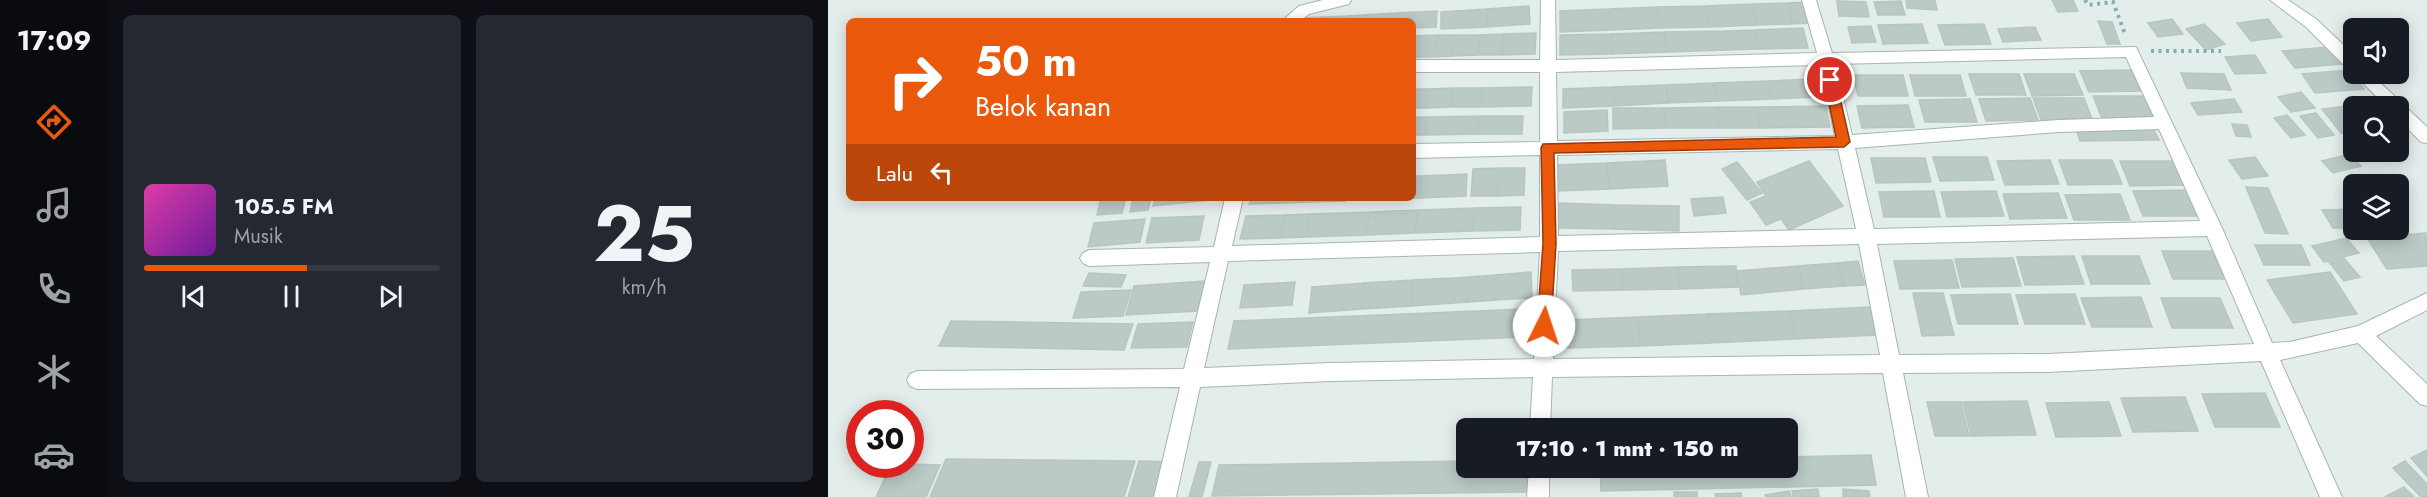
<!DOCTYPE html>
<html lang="id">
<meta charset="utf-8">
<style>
body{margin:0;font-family:Jost,sans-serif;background:#242831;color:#f1f3f6;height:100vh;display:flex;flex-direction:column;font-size:22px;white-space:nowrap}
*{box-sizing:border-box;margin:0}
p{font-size:20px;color:#9ea1a6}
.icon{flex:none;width:33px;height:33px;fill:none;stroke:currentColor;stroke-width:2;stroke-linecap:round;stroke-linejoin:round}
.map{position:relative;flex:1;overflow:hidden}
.panel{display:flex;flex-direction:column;gap:15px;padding:15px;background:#0d0f14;width:720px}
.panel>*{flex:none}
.top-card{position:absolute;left:18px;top:18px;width:570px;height:183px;border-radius:9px;box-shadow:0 3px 15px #0003;background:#ea580c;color:#fff;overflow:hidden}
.controls{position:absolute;left:1515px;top:18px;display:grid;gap:12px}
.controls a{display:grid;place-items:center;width:66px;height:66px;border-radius:9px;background:#171b24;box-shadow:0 3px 15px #0003;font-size:30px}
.speed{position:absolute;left:18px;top:400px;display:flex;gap:12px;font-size:30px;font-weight:700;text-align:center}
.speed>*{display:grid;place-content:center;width:78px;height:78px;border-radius:50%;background:#171b24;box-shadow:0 3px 15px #0003;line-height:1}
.speed .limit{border:9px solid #d22;background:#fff;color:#111}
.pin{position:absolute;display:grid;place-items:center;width:51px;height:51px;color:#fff;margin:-26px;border:3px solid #fff;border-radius:50%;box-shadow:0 2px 6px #0007}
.me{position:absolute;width:66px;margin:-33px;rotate:4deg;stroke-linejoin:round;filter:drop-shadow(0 0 4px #0008)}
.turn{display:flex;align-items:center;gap:21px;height:126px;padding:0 30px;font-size:27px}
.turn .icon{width:78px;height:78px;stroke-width:2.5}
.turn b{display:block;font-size:42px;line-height:51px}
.then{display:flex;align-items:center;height:57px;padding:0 30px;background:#0003;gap:12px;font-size:22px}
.panel .card{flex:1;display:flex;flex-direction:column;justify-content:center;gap:9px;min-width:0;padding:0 21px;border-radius:9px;background:#242831}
.panel .dial{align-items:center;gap:0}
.dial b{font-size:78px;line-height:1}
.song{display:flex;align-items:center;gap:18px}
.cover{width:72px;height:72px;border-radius:9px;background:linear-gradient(135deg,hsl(320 70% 55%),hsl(280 70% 35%))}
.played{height:6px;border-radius:3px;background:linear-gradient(90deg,#ea580c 55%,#363941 55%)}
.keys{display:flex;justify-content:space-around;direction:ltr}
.panel .tiles{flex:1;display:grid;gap:15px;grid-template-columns:repeat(2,1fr)}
.trip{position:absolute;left:628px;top:418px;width:342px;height:60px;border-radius:9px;background:#171b24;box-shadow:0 3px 15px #0003;font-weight:800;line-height:60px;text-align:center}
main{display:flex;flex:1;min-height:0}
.tab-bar{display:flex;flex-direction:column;width:108px;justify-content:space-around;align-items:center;background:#090b0e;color:#9ea1a6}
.tab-bar .icon{width:42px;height:42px}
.tab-bar .active{color:#ea580c}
.tab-bar b{font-size:27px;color:#f1f3f6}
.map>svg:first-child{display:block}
.building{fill:#bbcac7;stroke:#b6c6c3;stroke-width:1.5}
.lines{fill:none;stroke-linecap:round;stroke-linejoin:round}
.minor-casing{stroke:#a6b5b3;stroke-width:2}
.path{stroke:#84b0ac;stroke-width:4;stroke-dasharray:3 4.5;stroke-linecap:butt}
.minor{fill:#fff;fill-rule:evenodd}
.route{fill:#ea580c;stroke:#983908;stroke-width:1.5}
</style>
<main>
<nav class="tab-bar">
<b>17:09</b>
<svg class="icon active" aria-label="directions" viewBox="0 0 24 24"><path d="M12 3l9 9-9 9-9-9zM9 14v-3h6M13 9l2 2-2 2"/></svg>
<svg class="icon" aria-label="music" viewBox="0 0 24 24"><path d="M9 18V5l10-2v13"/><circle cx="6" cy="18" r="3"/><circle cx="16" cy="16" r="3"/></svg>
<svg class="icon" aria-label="phone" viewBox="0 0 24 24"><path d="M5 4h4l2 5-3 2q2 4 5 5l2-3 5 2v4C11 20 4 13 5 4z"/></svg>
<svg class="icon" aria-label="climate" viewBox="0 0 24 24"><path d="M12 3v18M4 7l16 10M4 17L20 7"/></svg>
<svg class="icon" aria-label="car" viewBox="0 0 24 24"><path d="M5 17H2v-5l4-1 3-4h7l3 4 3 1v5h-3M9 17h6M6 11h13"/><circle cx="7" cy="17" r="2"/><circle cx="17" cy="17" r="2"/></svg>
</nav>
<section class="panel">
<div class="tiles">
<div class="card">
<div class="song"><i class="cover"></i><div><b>105.5 FM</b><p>Musik</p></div></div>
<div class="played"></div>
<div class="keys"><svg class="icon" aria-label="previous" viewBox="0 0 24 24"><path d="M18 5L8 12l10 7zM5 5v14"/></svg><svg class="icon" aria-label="pause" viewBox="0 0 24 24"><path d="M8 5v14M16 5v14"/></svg><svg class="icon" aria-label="next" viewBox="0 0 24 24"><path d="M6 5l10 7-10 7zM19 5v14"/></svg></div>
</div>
<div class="card dial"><b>25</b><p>km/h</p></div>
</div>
</section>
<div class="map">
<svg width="1599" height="497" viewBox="0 0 1599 497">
<rect width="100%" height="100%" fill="#e3edeb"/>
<path class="building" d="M1078,0H1107L1109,10L1079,8Z
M1224,0H1245L1250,11L1230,12Z
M1009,1L1038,2L1041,17L1011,16Z
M1073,1L1077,15H1050L1046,2Z
M980,2L985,23L964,24L960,3Z
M960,3L964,24L929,25L924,4Z
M924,4L929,25L881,27L878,6Z
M701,6L702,24L659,27V9Z
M878,6L881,27L831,28L829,7Z
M829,7L831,28L783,30L781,9Z
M659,9V27L613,29V12Z
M781,9L783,30L732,32V11Z
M609,11L608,27L585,28V21H568V13Z
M568,13V21H518L519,16Z
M519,16L518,21H471V18Z
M1344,19L1355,34L1330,37L1320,23Z
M1440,19L1454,37L1423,41L1409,23Z
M1270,21L1284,22L1292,44H1279Z
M1094,24L1100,43L1055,44L1050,25Z
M1156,24L1163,44L1117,45L1110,25Z
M1376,24L1397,44L1378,50L1358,29Z
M1043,26L1048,42L1024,43L1020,27Z
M1207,27L1213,40L1175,42L1170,29Z
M975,28L980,48L930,49L927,30Z
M927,30L930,49L899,50L896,31Z
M896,31L899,50L838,52L836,32Z
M836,32L838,52L784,54L783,34Z
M708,33L707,54L674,55L675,34Z
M675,34L674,55H651L652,35Z
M783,34L784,54L732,55V35Z
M609,35H626L624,56L606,57Z
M609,35L606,57H585V36Z
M626,35H652L651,55L624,56Z
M1500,47L1513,64L1467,68L1454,51Z
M1427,55L1438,73L1407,74L1397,57Z
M1303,70L1312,91L1261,92L1252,71Z
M1522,70L1536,89L1487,93L1474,74Z
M1353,73L1396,74L1403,90L1359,88Z
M1141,74H1191L1198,95H1148Z
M1196,74H1246L1255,95L1204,96Z
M1025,75H1075L1080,96H1030Z
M1082,75H1132L1138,96H1087Z
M984,79L989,97L944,99L940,81Z
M940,81L944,99L889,101L886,83Z
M886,83L889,101L840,103L838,85Z
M838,85L840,103L786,106L785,87Z
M704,87L703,106L653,107L654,88Z
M785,87L786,106L735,108V89Z
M625,88H654L653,107H623Z
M625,88L623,107L598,108L600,89Z
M585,89H600L598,108H585Z
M1473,92L1487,108L1463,112L1450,97Z
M1265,96H1316L1326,117L1274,118Z
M1202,98L1210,120L1158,121L1151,99Z
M1205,98H1256L1264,119L1213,120Z
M1142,99L1149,122H1097L1091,100Z
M1406,99L1414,112L1370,115L1363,103Z
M1537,104L1539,106H1526V132L1513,133L1494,109Z
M1080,105L1086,127L1034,128L1029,106Z
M998,106L1002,127L932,128L930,107Z
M889,107H930L932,128H891Z
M889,107L891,128H838L836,108Z
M785,108H836L838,128L785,129Z
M779,110L780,131L736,133V112Z
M1488,113L1506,135L1490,138L1472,116Z
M1459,115L1477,135L1463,138L1446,118Z
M651,116L650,134L597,135L600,117Z
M651,116H695L694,134H650Z
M585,117H600L597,135H585Z
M1404,124L1419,125L1423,137L1408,136Z
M1325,128L1331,140L1252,141L1248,129Z
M1522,154L1533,166L1505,173L1494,161Z
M1105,157H1159L1166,180L1112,181Z
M1427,157L1440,176L1414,179L1401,160Z
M1043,158H1097L1103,182L1048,183Z
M837,160L840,186L781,189L779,163Z
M1222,160L1231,184L1177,185L1169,161Z
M1231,160H1284L1294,184L1240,185Z
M981,161L1015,206L961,230L953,219L938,225L922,202L938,196L929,182Z
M1292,161H1346L1357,185L1302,186Z
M909,162L934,193L919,200L894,169Z
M779,163L781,189L729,191L728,165Z
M671,168L669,196H643L645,169Z
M671,168H697L696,195L669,196Z
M639,174L638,196L592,198L594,176Z
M585,176H594L592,198L541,200L585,198Z
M1418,187L1440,188L1460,234L1437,233Z
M1360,190L1371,216H1315L1305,191Z
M1106,191L1112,217H1056L1051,192Z
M1168,191L1176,216L1119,217L1113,192Z
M1230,193L1239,218L1182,219L1175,194Z
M1292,194L1302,220H1246L1237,195Z
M895,197L898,213L866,216L863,199Z
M273,198H298L294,213L269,215Z
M305,198H323L320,210L302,212Z
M327,198H383L382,200L325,206Z
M423,198H459L458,203L421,204Z
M459,198H483L482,202L458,203Z
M483,198H518V201L482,202Z
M731,203L786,205V229L729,228Z
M786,205L851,206V231L786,229Z
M693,207L692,230L645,231L646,208Z
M646,208L645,231L587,233L590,210Z
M1526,209V228H1505L1494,210Z
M590,210L587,233L538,235L541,212Z
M541,212L538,235L478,237L482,214Z
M482,214L478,237L451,238L456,215Z
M456,215L451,238L412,239L418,216Z
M376,216L371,240L318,243L324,218Z
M317,219L312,242L260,247L266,223Z
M1598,233L1599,266L1559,269L1539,238Z
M1518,238L1531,253L1515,257L1532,277L1516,281L1500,261L1496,262L1484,246Z
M1427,245H1473L1482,265H1436Z
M1334,251H1391L1404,279H1345Z
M1246,256L1256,284L1197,285L1189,257Z
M1254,256H1311L1322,284H1263Z
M1185,258L1193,286L1134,287L1127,259Z
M1124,260L1131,288L1072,289L1066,261Z
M1030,261L1037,285L1016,286L1010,263Z
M1010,263L1016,286L975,289L970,266Z
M908,266L910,287L852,289L850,267Z
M970,266L975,289L913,295L909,271Z
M850,267L852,289L795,290L794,269Z
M794,269L795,290L745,291L744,270Z
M703,272L704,298L668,300V275Z
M1502,272L1529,314L1465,323L1439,280Z
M261,273L298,275L293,287L255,286Z
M668,275V300L641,302V277Z
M641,277V302L626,303V278Z
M626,278V303L584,306L585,280Z
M585,280L584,306L534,309L536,283Z
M376,281L370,311L298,315L306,286Z
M467,282L464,305L412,308L416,285Z
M536,283L534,309L481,313L484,287Z
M303,290L295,316L245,318L253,292Z
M1085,293H1115L1126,335L1094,336Z
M1182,294L1190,324H1130L1123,295Z
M1247,294L1257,324H1197L1188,295Z
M1313,297L1324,327H1264L1253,298Z
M1333,298H1392L1405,328H1344Z
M1042,307L1049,335L967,339L962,311Z
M697,309V337L400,349L406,321Z
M962,311L967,339L882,343L879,314Z
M879,314L882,343L812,346L810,317Z
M810,317L812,346L738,348V320Z
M123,321L305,324L296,350L111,346Z
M365,322L359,347L303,348L310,324Z
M1437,393L1452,427H1387L1374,394Z
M1357,397L1370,431L1305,432L1293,398Z
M1199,401L1208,435L1143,436L1135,402Z
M1099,402H1133L1141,436H1107Z
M1281,402L1293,436L1228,437L1218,403Z
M1599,450V476L1583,458Z
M1043,455L1048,485L773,491L772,468H960V457Z
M118,459L307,461L296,497H102Z
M311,461L344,462L333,497H300Z
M639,461V468H700L699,492L384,496L391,465Z
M1577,461L1599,484V497H1593L1565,468Z
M371,462H383L374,497H361Z
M82,464L112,465L98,497H48L63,465Z
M1576,487L1586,497H1557Z
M990,489L991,497H965L964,491Z
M1015,489L1041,491L1042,497H1015Z
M961,491L963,497H938L937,495Z
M846,492H869V497H846Z
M913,493L914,497H888L887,494Z"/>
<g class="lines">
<defs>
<path id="minor" d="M495,0H523L521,4L481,14L472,21H454L471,6Z
M713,0H727L728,60L989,53L974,0H988L1004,53L1308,47L1394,228L1444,343L1462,342L1530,326L1599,293V310L1548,336L1599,384V406L1592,404L1530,343L1452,360L1514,497H1492L1433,361L1220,372L1075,373L1100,497H1078L1055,373L724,377L722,429H702L705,377L502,381L372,387L348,497H326L352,387L89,389L82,386L79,380L82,374L89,371L356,369L382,262L261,266L255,263L252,258L255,253L261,250L386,247L397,198H415L404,246L712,237V155L585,158V144L712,142V72H585V60H712ZM1298,57L1326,117L1231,120L1024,135L1007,64ZM992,65L1007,136L729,141L728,72ZM1331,129L1372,221L1046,229L1027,148L1231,132ZM1010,149L1028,229L730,236L729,155ZM1379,236L1426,344L1220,354L1071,355L1049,244ZM1031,244L1052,355L725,359L730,251ZM712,252L706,359L502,363L376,368L400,261Z
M1442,0H1460L1488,19L1526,55V71L1520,69L1478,27Z
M1526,74H1543L1599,127V143L1593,142L1570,119V106H1558Z
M701,468H721V497H699Z"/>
</defs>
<use href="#minor" class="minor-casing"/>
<path class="path" d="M1257,0L1260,5L1285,2L1297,34
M1323,51H1393"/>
<use href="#minor" class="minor"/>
</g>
<path class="route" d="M1002,75L1008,80L1022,142L1016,147L726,153L728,244L723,326L721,331L716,333L711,331L709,326L715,244L713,148L715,144L1008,137L996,80Z"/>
</svg>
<div class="controls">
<a><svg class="icon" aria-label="sound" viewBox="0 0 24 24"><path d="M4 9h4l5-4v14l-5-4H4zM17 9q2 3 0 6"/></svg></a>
<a><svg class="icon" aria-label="search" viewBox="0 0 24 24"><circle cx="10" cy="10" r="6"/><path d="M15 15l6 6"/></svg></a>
<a><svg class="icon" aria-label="layers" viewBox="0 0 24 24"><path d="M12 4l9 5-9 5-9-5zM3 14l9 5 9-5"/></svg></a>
</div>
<div class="speed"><div class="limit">30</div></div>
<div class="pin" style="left:1002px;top:80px;background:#d93025"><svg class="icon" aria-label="arrive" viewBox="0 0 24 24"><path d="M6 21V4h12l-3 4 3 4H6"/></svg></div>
<svg class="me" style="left:716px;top:326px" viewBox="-20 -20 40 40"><circle r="19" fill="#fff"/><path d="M0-13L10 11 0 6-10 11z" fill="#ea580c"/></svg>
<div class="trip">17:10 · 1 mnt · 150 m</div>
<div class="top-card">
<div class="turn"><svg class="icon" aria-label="right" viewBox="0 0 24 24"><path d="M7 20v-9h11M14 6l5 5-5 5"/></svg><div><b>50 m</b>Belok kanan</div></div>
<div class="then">Lalu<svg class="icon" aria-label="left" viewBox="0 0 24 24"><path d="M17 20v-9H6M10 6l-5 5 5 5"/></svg></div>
</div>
</div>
</main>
